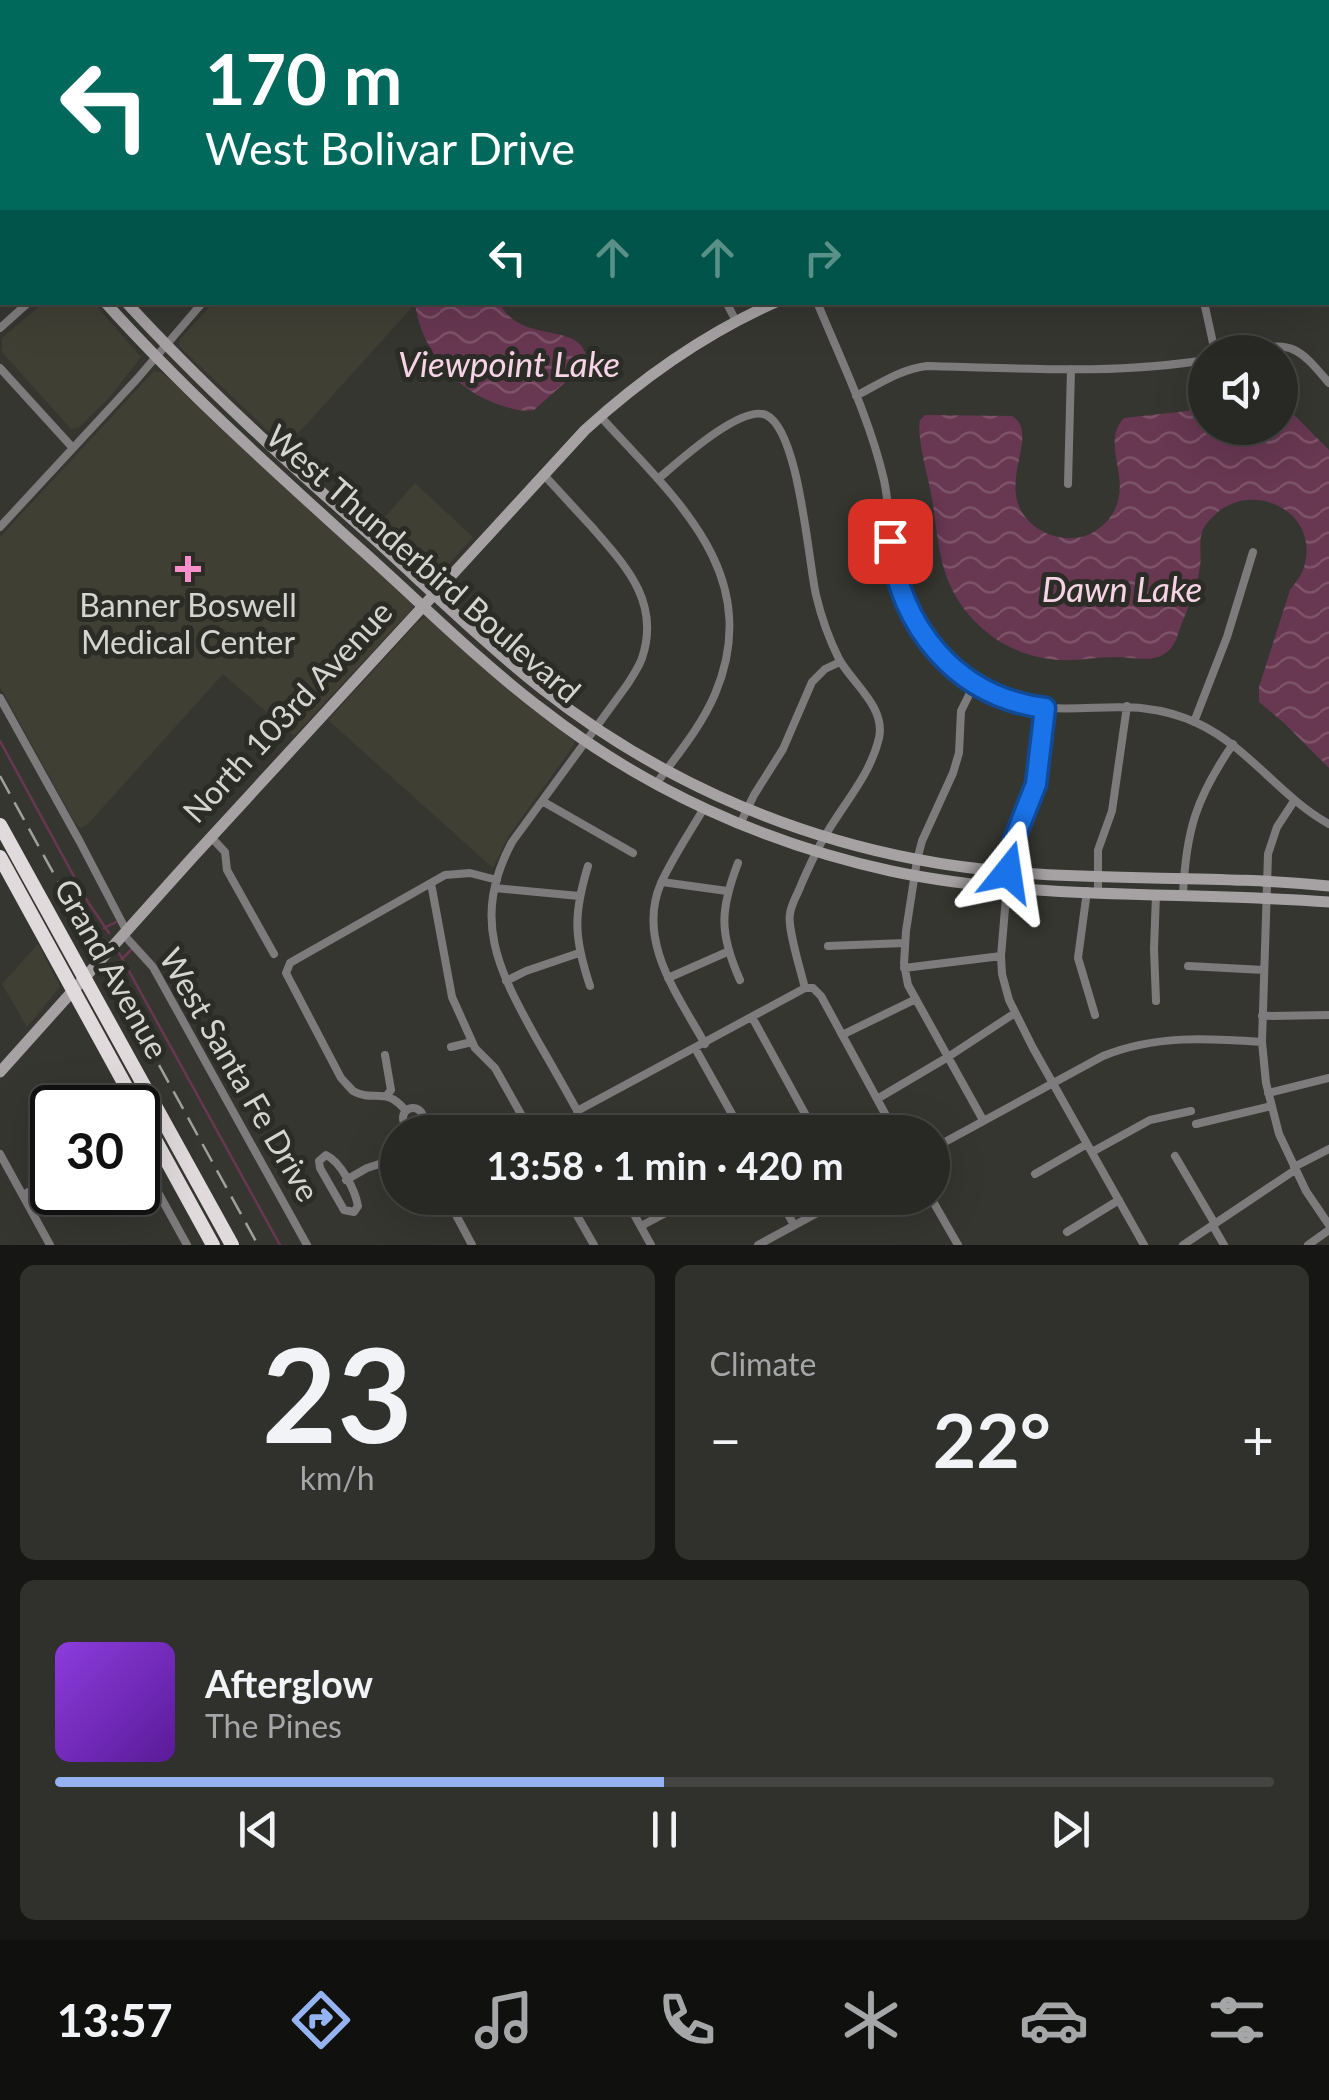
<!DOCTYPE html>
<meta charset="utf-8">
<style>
body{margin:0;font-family:Lato,sans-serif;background:#30302d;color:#f1f3f6;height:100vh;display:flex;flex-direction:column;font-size:38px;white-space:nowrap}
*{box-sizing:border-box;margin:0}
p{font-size:32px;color:#a5a6a7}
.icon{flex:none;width:55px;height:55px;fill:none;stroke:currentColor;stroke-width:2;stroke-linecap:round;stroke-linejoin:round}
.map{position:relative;height:1245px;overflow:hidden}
.sheet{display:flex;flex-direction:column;gap:20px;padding:20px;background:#161614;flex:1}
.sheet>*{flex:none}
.top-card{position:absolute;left:0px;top:0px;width:1330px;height:305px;box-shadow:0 10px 40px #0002,0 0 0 2px #444442;background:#00695c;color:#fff;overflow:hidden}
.fabs{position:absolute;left:1188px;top:335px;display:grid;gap:20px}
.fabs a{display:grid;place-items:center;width:110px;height:110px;border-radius:50%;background:#282825;box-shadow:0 10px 40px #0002,0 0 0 2px #444442;font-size:50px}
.speed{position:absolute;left:30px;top:1085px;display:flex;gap:20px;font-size:50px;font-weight:700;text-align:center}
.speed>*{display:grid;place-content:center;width:130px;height:130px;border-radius:50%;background:#282825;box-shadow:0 10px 40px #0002,0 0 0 2px #444442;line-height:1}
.speed .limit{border:5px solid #111;border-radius:15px;background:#fff;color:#111}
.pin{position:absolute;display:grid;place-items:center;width:85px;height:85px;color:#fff;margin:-42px;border-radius:20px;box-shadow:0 5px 15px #0006}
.me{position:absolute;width:110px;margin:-55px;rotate:15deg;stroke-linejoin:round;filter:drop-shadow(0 0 8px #0008)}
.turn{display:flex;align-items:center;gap:35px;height:210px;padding:0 40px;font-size:45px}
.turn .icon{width:130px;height:130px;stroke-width:2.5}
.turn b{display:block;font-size:70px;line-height:85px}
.lanes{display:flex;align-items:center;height:95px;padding:0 40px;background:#0003;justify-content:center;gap:50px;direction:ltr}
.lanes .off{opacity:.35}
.big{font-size:75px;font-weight:700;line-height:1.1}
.sheet .card{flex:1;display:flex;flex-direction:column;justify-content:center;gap:15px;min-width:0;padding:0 35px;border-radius:15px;background:#30302d}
.sheet .dial{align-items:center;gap:0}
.dial b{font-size:130px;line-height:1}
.song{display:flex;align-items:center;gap:30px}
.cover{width:120px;height:120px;border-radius:15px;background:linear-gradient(135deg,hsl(270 70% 55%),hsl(270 70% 35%))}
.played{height:10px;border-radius:5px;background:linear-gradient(90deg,#95b2f1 50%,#444442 50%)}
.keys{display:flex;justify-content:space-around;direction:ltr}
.heat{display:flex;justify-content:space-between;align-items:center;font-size:55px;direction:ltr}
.sheet .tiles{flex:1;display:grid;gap:20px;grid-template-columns:1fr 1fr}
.card:last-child{grid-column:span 2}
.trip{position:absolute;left:380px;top:1115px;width:570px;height:100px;border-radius:50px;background:#282825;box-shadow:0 10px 40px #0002,0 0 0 2px #444442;font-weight:700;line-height:100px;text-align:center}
.dock{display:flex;height:160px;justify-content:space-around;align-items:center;background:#10100f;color:#a5a6a7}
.dock .icon{width:70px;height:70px}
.dock .active{color:#95b2f1}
.dock b{font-size:45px;color:#f1f3f6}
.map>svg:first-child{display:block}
.built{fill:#3f3f34}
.grass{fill:#575836}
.forest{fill:url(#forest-crowns)}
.water{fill:url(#water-waves)}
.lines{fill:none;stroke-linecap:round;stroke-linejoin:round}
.stream{stroke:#683752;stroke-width:2.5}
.street{stroke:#7e7b7c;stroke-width:8}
.secondary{stroke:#a6a1a3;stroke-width:11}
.highway{stroke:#e1dadd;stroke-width:14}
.rail{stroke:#a0a09c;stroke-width:2.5;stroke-dasharray:20 10;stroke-linecap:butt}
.route-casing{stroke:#114b97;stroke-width:25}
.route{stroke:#1a73e8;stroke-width:18}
.poi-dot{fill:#f98fca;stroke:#2c2c27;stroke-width:4}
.labels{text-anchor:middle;stroke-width:10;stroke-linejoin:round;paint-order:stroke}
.street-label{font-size:32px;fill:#d4d4d1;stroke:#2c2c27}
.poi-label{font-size:32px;fill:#d4d4d1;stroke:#2c2c27}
.water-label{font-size:35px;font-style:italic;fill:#f6d4e5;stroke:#2c2c27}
</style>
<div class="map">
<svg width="1329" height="1245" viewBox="0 0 1329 1245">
<defs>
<pattern id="forest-crowns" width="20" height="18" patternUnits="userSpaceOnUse" patternTransform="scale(2.5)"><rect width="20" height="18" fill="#575836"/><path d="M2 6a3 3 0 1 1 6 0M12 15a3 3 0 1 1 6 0" fill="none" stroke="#6e6f52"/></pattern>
<pattern id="water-waves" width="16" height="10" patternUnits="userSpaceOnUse" patternTransform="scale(2.5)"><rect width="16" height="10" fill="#683752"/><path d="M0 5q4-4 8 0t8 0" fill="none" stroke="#7d536a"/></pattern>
</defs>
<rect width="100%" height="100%" fill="#363631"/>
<path class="built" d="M93,302L141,357L109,398L78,428L71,429L2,352V338L43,303Z
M213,303L413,302L414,305L304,427L284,446L179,346L180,339Z
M154,371L160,372L173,382L411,600L414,607L294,736L223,674L87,825L80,828L75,823L0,687V537Z
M415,483L473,537L436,578L425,575L375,528Z
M425,617L432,621L517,696L574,741V745L508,837L493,868L328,720L417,623Z
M38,944L60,987L27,1027L2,984Z"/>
<path class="grass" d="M1255,0H1329L1328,171V2H1256Z"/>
<path class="forest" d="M0,0H180L177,2H2V140L0,136Z"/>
<path class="water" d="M180,0H564L563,2H178Z
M415,303H499C522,346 581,320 587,359L580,369L534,410C523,412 513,409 503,406C457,392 421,351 415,303Z
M1280,401L1329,450V768L1283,722L1259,702V687L1290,590C1296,582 1303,574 1305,563C1317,513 1258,482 1219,511C1213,516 1207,522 1203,529C1198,541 1202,554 1200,567C1197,590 1183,618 1176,640C1163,667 1138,657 1115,657C1097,657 1079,661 1061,660C1008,658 961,622 945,572C938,550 936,526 933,504C930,482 916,439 920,420L925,415L1012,416C1044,436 987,492 1037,528C1050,537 1066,540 1082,537C1092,534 1101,528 1108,520C1138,484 1098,445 1124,418L1205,409V428H1280Z"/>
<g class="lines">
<path class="stream" d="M0,741L88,902L109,933
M104,928L116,922
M119,953L280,1245
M122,959L131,950"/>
<path class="street" d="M612,0L613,2
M693,0L694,2
M933,0L935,2
M1032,0L1033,2
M1125,0V2
M1210,0L1211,2
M1328,255L1329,257
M726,302L736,321
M817,302C841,360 870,419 884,480C894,528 886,565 910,613C935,664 990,705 1048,708C1103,711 1143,698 1197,723C1249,747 1280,797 1329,824
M1204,302L1215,352
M0,328L29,302
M1248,352C1292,339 1300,349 1329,383
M0,368L72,447
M856,396C879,384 901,369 927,366C1020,368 1113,375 1205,360
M600,416C673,497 766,573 715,694C701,727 677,755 656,784
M543,474C559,491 575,509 591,526C625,565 661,602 642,658C639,667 632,677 627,685L512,842C471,919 498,969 536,1038C554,1069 572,1101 589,1132
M658,479C677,463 741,404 766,415C799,430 808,559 816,595C821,616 829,639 839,659C852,683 886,707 879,738C871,773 846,801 828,831C817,848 809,867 801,885C798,894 791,904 790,914C787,927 801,972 805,988
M1068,484L1071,369
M0,527L137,379L203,302
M975,683L961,711L959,753L953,773L922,841L917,860L906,931L904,964L908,985L983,1120
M0,698L80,842L126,930
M1045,708L1036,784L1014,840L1009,862L1001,956L1002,974L1009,1000L1033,1048L1144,1245
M1194,722L1227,637L1253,552
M542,801L633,853
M1294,801L1277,827L1268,854L1262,1042L1266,1083L1279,1134L1306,1191L1329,1225
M704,808C690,832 673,857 661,883C636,941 678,995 705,1044
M740,824L754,795L783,749L812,682L825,669L840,662
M211,837L225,852L227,870L274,954
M738,863C720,910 719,933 740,980
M588,866C573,915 574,938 590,986
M662,882L727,891
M431,883L452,997L475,1048L495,1068L531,1132
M495,888L579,896
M1087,891L1078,958L1095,1015
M1098,892V850L1112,811L1127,706
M1156,894L1154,949L1156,1001
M1183,895C1186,830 1196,798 1233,744
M123,934L153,967L307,1245
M828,946L905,943
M1188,966L1264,970
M904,968L1001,956
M668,978L727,952
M506,981L526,971L579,953
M1262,1016L1329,1015
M752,1017L815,1132
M842,1035L916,999
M451,1047L472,1042
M695,1048L742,1132
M385,1055L391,1090L387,1095
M1268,1093L1329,1078
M877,1099L948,1057L1015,1013
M403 1118a10 10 0 1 1 20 0a10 10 0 1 1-20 0Z
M406,1111C385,1085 374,1103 353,1091C351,1089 343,1080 341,1078L286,973L290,963L295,960L445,875L470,873L497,880
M577,1111L805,988H813L821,996L895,1132
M1196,1124L1272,1106
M932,1149L1103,1056C1155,1035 1207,1038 1262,1042
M1092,1152L1150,1120L1191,1111
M0,1154L50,1245
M326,1155C341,1162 355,1190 358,1206L354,1212L344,1210L320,1168L319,1161Z
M138,1156L187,1245
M1175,1156L1215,1224
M1294,1167L1329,1149
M1035,1174L1087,1144
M346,1180L367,1168L398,1158
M23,1195L52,1179
M447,1198L472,1245
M567,1198L594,1245
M625,1198L651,1245
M779,1198L794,1225
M931,1198L958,1245
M641,1226L694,1198
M1213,1226L1224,1245
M1067,1232L1119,1200
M758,1245L845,1198
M1183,1245L1295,1170
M1308,1245L1329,1230"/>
<path class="secondary" d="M0,149L2,152
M0,177L2,180
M1328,228L1329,227
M105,302C183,389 270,467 356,545C418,600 477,660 543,710C644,789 766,844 891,871C1032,901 1185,891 1329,902
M126,302C203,386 287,462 372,537C428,588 482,641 541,688C650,774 779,833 915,859C1051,886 1192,872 1329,886
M0,1072L192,858L585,430C643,377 704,334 776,302"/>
<path class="highway" d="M0,825L232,1245
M0,857L213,1245"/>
<path class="rail" d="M0,776L258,1245"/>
</g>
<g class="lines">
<defs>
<path id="route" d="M890,541C900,627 956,697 1045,708L1036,784L1014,840L1008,872"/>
</defs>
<use href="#route" class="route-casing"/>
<use href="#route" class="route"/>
</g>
<path class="poi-dot" d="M183 554h10v10h10v10h-10v10h-10v-10h-10v-10h10z"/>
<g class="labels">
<g class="street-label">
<text transform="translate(423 564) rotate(41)" y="11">West Thunderbird Boulevard</text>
<text transform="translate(288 712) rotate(-47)" y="11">North 103rd Avenue</text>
<text transform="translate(111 969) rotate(61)" y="11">Grand Avenue</text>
<text transform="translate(239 1075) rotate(60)" y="11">West Santa Fe Drive</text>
</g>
<g class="poi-label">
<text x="188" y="617">Banner Boswell<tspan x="188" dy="37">Medical Center</tspan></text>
</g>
<g class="water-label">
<text x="509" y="377">Viewpoint Lake</text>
<text x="1122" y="602">Dawn Lake</text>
</g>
</g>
</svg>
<div class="fabs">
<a><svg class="icon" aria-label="sound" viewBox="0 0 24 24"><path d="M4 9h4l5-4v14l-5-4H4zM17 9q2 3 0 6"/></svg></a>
</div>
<div class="speed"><div class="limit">30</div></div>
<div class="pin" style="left:890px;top:541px;background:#d93025"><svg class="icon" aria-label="arrive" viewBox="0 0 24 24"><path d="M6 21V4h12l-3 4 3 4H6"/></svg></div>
<svg class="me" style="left:1008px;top:872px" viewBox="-20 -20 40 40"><path d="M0-17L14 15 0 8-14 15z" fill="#1a73e8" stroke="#fff" stroke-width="4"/></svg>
<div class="trip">13:58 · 1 min · 420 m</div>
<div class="top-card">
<div class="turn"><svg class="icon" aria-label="left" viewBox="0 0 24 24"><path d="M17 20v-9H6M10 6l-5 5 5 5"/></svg><div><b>170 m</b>West Bolivar Drive</div></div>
<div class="lanes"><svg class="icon" aria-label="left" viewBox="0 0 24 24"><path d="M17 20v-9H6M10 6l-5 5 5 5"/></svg><svg class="icon off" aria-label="ahead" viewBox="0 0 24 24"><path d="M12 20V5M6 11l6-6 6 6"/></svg><svg class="icon off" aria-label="ahead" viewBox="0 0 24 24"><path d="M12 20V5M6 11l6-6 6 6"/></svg><svg class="icon off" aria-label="right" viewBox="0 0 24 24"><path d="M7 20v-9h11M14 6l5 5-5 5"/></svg></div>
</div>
</div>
<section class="sheet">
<div class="tiles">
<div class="card dial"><b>23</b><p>km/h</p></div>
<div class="card"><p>Climate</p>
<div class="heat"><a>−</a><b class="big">22°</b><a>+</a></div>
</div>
<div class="card">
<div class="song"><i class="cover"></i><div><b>Afterglow</b><p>The Pines</p></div></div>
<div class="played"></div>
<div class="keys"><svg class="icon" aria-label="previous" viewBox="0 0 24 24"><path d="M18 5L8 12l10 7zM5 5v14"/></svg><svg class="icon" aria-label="pause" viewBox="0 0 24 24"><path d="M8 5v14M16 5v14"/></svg><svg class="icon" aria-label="next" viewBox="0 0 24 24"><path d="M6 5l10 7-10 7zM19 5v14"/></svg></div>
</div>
</div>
</section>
<nav class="dock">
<b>13:57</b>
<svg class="icon active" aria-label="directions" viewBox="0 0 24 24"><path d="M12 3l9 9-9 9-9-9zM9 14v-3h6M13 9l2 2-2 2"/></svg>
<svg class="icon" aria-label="music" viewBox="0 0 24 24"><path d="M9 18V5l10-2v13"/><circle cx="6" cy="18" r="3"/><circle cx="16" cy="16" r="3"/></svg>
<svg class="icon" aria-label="phone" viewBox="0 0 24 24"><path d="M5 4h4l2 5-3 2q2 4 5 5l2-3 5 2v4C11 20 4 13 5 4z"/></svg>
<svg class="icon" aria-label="climate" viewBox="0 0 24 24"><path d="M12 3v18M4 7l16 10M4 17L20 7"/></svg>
<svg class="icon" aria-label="car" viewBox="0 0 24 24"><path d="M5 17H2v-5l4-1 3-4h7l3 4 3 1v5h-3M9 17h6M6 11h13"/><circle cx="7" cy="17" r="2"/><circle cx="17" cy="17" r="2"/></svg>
<svg class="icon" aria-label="filters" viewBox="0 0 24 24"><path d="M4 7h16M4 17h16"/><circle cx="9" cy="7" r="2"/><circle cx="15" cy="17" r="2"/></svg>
</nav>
